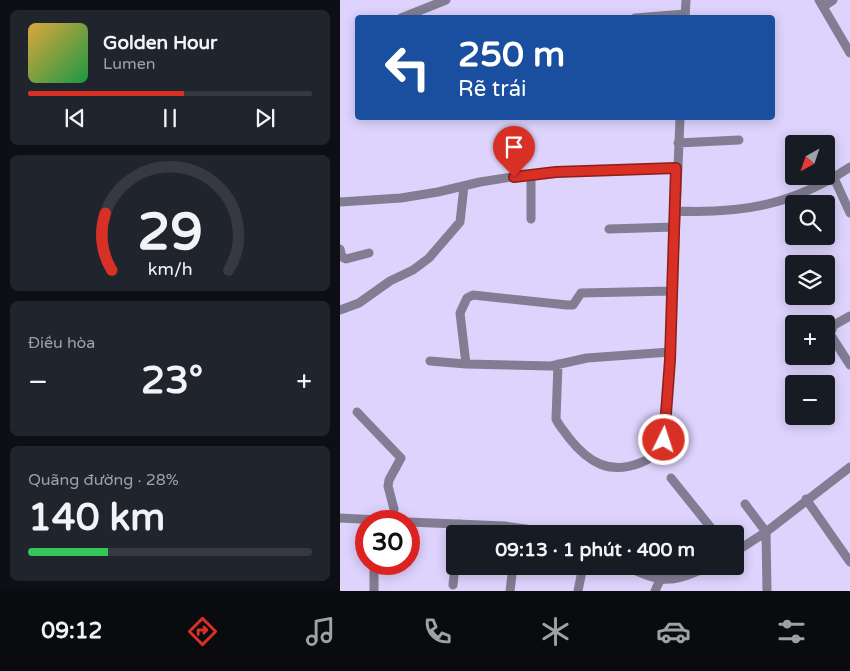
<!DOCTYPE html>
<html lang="vi">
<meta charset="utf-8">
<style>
body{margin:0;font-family:"Varela Round",sans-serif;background:#20242c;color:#f1f3f6;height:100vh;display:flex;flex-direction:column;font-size:19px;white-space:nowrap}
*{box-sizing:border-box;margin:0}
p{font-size:16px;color:#9ea1a6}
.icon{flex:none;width:28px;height:28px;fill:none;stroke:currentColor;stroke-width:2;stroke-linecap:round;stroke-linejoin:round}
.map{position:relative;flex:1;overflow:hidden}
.drawer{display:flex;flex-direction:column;gap:10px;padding:10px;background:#0d0f14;width:340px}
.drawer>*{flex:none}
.top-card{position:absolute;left:15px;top:15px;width:420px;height:105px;border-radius:5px;box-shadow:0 2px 12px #0003;background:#1a4fa0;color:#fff;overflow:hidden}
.needle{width:32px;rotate:220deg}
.buttons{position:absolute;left:445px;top:135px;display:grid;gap:10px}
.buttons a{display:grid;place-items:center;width:50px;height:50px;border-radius:5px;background:#171b24;box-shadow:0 2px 12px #0003;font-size:25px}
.speed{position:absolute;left:15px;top:510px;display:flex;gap:10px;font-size:25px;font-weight:700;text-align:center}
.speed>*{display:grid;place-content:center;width:65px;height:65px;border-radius:50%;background:#171b24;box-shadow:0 2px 12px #0003;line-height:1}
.speed .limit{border:8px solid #d22;background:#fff;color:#111}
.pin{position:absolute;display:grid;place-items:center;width:42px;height:42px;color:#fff;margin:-51px -21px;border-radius:50% 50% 50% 0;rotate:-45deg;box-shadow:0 0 5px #0007}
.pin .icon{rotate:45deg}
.me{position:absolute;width:55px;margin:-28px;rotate:4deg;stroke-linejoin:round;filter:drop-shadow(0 0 4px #0008)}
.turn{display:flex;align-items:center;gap:18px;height:105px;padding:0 20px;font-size:22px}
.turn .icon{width:65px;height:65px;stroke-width:2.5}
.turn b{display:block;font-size:35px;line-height:42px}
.big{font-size:38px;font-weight:800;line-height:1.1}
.drawer .widget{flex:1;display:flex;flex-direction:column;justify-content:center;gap:8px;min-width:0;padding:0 18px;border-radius:8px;background:#20242c}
.drawer .dial{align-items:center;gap:0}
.dial svg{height:130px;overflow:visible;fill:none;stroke:#363941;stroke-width:7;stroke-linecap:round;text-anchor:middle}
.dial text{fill:#f1f3f6;stroke:none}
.song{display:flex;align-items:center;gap:15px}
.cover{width:60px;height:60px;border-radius:8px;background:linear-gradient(135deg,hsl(40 70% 55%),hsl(140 70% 35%))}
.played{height:5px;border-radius:2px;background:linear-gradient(90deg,#d93025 55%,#363941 55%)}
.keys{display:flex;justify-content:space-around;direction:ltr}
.heat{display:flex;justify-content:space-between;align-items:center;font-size:28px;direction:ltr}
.charge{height:8px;border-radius:4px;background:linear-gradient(90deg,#34c759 28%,#363941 0)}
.trip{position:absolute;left:106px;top:525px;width:298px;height:50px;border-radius:5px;background:#171b24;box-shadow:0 2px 12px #0003;font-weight:800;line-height:50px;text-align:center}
.menu{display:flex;height:80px;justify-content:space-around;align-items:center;background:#090b0e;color:#9ea1a6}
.menu .icon{width:35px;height:35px}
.menu .active{color:#d93025}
.menu b{font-size:22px;color:#f1f3f6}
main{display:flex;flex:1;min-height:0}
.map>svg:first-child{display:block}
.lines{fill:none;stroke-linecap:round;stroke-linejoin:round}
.minor{stroke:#827d92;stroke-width:9}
.route-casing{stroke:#8d1f18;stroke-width:12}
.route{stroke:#d93025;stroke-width:9}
</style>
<main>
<section class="drawer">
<div class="widget">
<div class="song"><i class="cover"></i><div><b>Golden Hour</b><p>Lumen</p></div></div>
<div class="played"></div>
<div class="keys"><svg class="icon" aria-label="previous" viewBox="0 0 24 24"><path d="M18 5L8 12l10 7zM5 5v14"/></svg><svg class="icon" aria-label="pause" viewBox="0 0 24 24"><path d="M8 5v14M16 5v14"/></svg><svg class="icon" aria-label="next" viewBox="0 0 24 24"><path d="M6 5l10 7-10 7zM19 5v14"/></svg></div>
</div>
<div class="widget dial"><svg viewBox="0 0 100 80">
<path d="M14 69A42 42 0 1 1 86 69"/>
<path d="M14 69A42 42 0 0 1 10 34" stroke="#d93025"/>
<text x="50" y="56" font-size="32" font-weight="700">29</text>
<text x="50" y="72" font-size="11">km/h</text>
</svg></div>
<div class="widget"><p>Điều hòa</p>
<div class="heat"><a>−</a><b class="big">23°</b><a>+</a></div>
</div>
<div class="widget"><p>Quãng đường · 28%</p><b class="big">140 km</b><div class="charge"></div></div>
</section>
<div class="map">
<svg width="510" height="591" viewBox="0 0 510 591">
<rect width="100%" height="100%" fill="#ddd3fd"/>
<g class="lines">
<path class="minor" d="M479,0L510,53
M483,7L493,0
M61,18L106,0
M295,18L345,14
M345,18L346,0
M338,143L399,140
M191,174V219
M494,178L510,213
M0,202L61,198L98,192L140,182L191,174L336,168
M334,211C402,214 453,205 510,167
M269,229L334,227
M0,249L2,257L6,259L29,253
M0,310L19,303L50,281L73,270L89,258L120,222L124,186
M510,316L494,325L490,334L510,365
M90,361L126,364L211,366L247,358L330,352
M126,364L120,313L127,298L133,295L227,305H233L241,293L332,291
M218,364L216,419C219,426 225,432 229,438C248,462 269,475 300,463C312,458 320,452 324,440L330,360L340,118
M17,412L61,458L49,480L48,486L54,509L52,521
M331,478L376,534
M466,499L510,562
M405,504L426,532L427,591
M0,518L58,521
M69,522L165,526L222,534
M118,534L119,524
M395,552L426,532L510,467
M34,564V591
M285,566C323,584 332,583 370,566
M160,568L161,566
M113,585L115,566
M170,591L173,566
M238,591L243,566
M315,591L320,580"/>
</g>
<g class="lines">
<defs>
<path id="route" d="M174,177L216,172L336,168L330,360L324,440"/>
</defs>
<use href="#route" class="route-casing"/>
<use href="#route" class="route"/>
</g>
</svg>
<div class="buttons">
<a><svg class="needle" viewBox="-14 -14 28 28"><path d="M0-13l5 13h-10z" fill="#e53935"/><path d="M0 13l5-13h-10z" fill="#9ea1a6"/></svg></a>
<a><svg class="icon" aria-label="search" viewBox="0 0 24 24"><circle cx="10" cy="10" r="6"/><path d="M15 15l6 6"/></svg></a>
<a><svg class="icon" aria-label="layers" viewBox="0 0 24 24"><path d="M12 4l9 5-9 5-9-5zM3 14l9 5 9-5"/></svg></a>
<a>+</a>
<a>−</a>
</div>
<div class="speed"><div class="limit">30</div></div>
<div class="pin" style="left:174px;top:177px;background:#d93025"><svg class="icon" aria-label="arrive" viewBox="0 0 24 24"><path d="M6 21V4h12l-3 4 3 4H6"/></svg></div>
<svg class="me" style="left:324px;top:440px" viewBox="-20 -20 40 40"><circle r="17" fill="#d93025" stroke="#fff" stroke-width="3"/><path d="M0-11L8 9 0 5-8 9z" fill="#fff"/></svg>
<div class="trip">09:13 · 1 phút · 400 m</div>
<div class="top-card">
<div class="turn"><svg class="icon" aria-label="left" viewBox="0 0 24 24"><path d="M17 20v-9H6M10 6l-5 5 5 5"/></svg><div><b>250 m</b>Rẽ trái</div></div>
</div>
</div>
</main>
<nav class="menu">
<b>09:12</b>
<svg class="icon active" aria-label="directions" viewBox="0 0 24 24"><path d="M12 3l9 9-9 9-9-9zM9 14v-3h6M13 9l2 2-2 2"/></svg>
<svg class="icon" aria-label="music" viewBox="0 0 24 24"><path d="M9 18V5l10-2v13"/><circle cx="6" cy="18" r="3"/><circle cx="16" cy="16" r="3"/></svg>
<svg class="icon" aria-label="phone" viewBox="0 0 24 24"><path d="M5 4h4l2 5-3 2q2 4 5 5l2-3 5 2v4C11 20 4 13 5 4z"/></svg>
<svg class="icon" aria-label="climate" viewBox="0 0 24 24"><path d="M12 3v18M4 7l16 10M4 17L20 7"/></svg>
<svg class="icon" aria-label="car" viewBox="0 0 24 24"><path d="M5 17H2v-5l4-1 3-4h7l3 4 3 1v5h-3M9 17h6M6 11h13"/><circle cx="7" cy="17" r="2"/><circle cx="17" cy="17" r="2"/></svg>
<svg class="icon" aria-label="filters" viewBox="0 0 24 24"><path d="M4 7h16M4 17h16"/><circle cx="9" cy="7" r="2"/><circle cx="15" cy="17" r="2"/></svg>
</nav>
